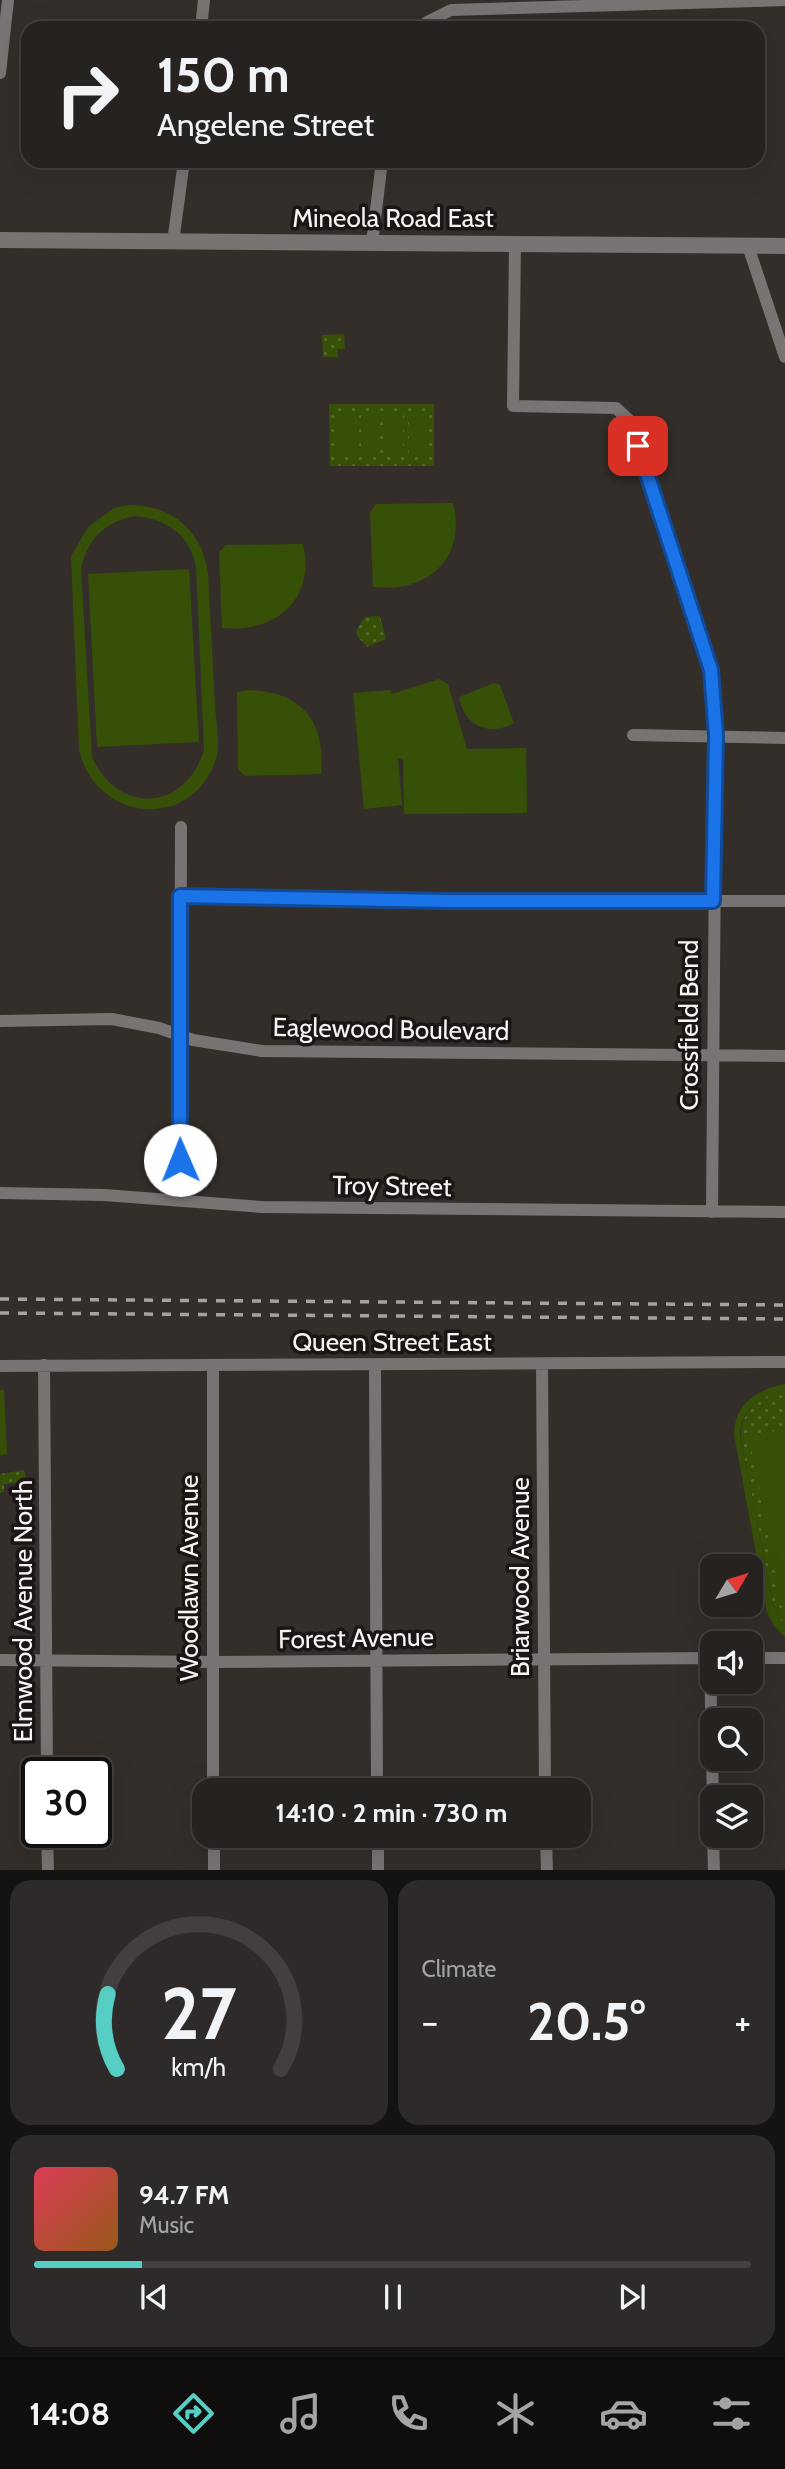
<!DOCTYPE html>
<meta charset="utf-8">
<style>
body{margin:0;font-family:Cabin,sans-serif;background:#2e2a29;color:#f1f3f6;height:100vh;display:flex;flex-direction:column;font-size:26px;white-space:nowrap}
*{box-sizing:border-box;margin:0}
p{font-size:23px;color:#a4a4a5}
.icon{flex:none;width:38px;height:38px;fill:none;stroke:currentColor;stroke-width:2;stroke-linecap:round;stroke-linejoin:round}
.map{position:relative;height:1870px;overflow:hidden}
.side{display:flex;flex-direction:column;gap:10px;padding:10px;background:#151312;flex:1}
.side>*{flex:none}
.top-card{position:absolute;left:21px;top:21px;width:744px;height:147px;border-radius:21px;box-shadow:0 7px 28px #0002,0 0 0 2px #423f3e;background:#262220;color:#f1f3f6;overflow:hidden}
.needle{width:46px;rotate:52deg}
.buttons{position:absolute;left:700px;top:1554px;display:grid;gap:14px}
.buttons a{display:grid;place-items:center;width:63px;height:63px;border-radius:14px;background:#262220;box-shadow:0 7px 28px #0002,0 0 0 2px #423f3e;font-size:35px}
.speed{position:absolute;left:21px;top:1757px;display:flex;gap:14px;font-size:35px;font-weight:700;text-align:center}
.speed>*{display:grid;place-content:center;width:91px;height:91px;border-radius:50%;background:#262220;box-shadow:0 7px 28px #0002,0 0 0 2px #423f3e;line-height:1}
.speed .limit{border:4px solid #111;border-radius:10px;background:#fff;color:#111}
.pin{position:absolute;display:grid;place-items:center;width:60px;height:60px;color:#fff;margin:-30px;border-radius:14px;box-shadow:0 4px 10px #0006}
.me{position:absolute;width:77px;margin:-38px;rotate:359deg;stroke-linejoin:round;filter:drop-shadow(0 0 5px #0008)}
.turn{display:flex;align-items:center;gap:24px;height:147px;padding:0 21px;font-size:32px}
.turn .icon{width:91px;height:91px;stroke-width:2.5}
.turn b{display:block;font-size:49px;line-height:60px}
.big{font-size:52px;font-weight:800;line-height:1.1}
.side .tile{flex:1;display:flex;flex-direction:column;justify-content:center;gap:10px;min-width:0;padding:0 24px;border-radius:21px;background:#2e2a29}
.side .dial{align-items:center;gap:0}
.dial svg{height:182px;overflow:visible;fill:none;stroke:#423f3e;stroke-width:7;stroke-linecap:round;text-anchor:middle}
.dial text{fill:#f1f3f6;stroke:none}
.song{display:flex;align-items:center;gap:21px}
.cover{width:84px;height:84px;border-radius:10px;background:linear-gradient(135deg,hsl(350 70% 55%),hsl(30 70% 35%))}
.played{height:7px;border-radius:4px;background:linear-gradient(90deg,#56cec3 15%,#423f3e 15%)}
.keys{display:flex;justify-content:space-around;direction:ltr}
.heat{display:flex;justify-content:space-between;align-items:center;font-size:38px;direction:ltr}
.side .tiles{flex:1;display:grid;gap:10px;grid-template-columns:1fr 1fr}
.tile:last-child{grid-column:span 2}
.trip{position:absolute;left:192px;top:1778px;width:399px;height:70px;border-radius:21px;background:#262220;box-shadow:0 7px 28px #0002,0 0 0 2px #423f3e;font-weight:800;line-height:70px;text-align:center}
.dock{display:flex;height:112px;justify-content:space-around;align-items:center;background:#0f0e0d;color:#a4a4a5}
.dock .icon{width:49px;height:49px}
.dock .current{color:#56cec3}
.dock b{font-size:32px;color:#f1f3f6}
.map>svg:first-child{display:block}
.grass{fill:url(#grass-dots)}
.pitch{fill:#375007;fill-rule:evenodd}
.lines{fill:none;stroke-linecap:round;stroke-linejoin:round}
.minor{stroke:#787473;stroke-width:12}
.tertiary{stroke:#787473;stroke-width:16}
.rail{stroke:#a6a29e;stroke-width:3.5;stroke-dasharray:9 9;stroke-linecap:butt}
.route-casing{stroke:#114b97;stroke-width:18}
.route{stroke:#1a73e8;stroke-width:12}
.labels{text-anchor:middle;stroke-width:7;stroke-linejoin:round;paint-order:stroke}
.street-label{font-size:26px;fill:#f8f4f1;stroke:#191615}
</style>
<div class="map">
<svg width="785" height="1871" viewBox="0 0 785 1871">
<defs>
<pattern id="grass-dots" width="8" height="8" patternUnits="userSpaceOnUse" patternTransform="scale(1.75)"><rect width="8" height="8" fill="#375007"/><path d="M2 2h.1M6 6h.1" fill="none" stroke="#556a2c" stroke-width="1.8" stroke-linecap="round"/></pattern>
</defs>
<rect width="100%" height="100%" fill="#332e2a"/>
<path class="grass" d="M344,334L345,349H338V357H323L322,335Z
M329,404H434V466H330Z
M380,616L386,639L367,647L358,637L356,631L365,617Z
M785,1391V1628L773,1605L741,1438C741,1409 758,1396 785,1391Z
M24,1470L27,1482L4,1484V1492L0,1493V1474Z"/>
<path class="pitch" d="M355,414V455H337V415Z
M361,415H379V455H361Z
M385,415H403V455H385Z
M409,415H427V456H409Z
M453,503C467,560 426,593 373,587L370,512L376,504Z
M128,505C171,505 201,529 208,572C210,617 213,662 215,707C216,721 220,741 217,755C197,831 97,825 79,750L71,556L88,527L114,508ZM133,516C165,518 189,533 196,566L204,750C185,811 119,816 92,757L81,568C89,538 103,524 133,516Z
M303,544C316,600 275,633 222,628L219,552L226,545Z
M189,569L199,742L97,747L88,574Z
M439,679L448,684L467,749L526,748L527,813L404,814L403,760L398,758L402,805L364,809L353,693L391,690L392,694Z
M494,683L500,685L514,723C489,737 464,726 459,697Z
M247,690C301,691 326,720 321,774L245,776L238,769L237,692Z
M785,1384V1391C760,1396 742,1407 740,1434L773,1605L785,1628V1637L774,1626L767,1612L734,1435C735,1403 756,1390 785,1384Z
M0,1390H4L7,1454L0,1455Z
M785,1429V1605L781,1606L749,1436Z"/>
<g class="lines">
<path class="minor" d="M201,28L204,0
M421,28L427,22L451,10L785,0
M0,73L8,0
M173,242L184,161
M372,243L382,161
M515,244L513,406L616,408L630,421L711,670L716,736L712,1212
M748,246L785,357
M633,735L785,738
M180,896L448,901H785
M0,1021L112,1019L159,1028L193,1040L262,1051L785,1056
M0,1193L104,1195L262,1207L785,1212
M177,1199L180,1186L181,827
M542,1364L545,1790
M44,1365L47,1773
M213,1365V1790
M375,1365L377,1790
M0,1366L785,1362
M710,1658L712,1756
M751,1658H785
M0,1660L212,1662L712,1658
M712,1759L713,1797
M47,1832L48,1871
M214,1836V1871
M378,1836V1871
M546,1836L547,1871
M713,1836L714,1871"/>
<path class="tertiary" d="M0,240L785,246"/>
<path class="rail" d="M0,1299L785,1305
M0,1313L785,1319"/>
</g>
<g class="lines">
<defs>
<path id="route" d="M180,1160V896L448,901H713L716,736L711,670L638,446"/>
</defs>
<use href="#route" class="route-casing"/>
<use href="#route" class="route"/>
</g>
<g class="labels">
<g class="street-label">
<text x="393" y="227">Mineola Road East</text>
<text transform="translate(689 1025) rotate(-90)" y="9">Crossfield Bend</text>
<text transform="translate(391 1029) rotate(1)" y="9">Eaglewood Boulevard</text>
<text transform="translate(392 1186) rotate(1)" y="9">Troy Street</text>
<text x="392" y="1351">Queen Street East</text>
<text transform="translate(520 1577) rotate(-90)" y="9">Briarwood Avenue</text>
<text transform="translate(189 1578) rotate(-90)" y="9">Woodlawn Avenue</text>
<text transform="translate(23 1611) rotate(-90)" y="9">Elmwood Avenue North</text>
<text transform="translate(356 1638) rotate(-1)" y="9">Forest Avenue</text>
</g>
</g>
</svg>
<div class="buttons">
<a><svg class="needle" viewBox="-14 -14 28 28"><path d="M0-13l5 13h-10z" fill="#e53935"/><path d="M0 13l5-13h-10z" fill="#a4a4a5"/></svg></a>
<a><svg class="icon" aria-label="sound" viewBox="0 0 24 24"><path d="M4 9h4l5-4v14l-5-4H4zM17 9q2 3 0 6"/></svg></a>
<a><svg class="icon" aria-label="search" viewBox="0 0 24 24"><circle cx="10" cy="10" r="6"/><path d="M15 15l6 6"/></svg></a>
<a><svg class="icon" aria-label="layers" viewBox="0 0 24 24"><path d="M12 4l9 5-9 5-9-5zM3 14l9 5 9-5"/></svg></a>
</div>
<div class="speed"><div class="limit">30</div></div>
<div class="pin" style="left:638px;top:446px;background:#d93025"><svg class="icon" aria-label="arrive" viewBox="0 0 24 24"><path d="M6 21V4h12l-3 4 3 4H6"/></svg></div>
<svg class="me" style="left:180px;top:1160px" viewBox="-20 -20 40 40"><circle r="19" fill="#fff"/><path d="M0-13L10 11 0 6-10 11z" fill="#1a73e8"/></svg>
<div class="trip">14:10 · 2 min · 730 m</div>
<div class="top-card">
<div class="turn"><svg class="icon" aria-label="right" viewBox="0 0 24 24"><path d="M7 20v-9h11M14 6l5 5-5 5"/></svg><div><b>150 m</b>Angelene Street</div></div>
</div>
</div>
<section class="side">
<div class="tiles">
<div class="tile dial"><svg viewBox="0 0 100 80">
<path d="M14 69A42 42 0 1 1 86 69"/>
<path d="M14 69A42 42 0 0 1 10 36" stroke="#56cec3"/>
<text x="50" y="56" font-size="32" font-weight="700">27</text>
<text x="50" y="72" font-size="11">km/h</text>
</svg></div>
<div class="tile"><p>Climate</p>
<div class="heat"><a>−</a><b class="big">20.5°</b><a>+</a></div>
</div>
<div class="tile">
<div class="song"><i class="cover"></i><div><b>94.7 FM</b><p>Music</p></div></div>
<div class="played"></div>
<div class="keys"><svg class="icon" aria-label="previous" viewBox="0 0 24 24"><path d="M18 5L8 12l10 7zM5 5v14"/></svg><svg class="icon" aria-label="pause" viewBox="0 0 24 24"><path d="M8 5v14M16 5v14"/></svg><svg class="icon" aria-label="next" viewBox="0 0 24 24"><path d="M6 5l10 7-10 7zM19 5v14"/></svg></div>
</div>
</div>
</section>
<nav class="dock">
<b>14:08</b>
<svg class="icon current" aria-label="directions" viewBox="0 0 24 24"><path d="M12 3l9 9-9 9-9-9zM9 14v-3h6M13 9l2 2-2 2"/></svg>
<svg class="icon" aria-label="music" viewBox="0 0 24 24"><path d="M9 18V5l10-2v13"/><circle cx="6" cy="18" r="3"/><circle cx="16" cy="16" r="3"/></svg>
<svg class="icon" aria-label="phone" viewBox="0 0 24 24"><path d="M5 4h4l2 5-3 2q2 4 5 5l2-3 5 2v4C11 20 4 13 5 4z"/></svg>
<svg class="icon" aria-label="climate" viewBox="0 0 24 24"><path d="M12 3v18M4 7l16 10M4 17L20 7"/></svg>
<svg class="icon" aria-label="car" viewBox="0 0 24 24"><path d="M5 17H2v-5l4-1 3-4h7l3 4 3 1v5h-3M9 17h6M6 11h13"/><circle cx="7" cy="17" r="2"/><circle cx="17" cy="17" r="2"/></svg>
<svg class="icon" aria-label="filters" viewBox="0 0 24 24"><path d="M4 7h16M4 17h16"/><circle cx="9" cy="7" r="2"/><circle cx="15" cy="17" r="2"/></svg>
</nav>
